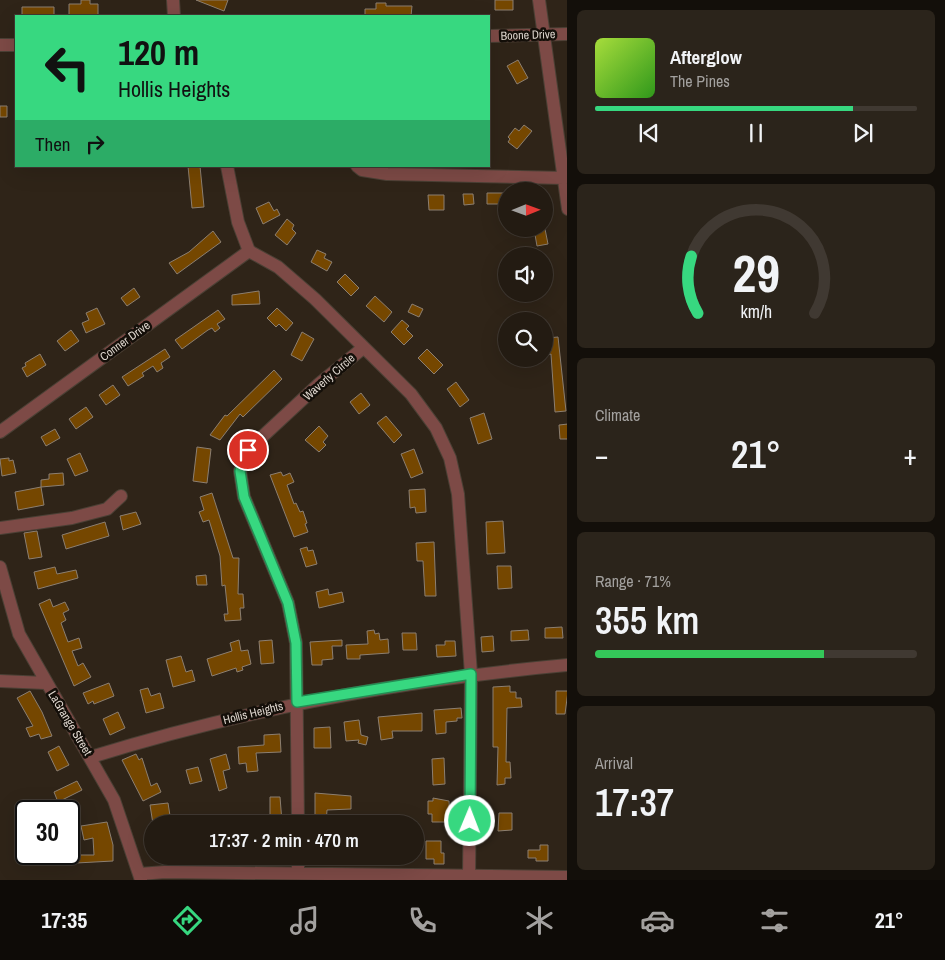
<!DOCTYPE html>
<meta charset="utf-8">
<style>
body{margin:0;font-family:"Archivo Narrow",sans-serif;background:#2b241b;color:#f1f3f6;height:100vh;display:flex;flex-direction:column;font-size:19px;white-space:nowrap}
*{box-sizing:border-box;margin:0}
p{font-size:16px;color:#a3a19f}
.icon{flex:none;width:28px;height:28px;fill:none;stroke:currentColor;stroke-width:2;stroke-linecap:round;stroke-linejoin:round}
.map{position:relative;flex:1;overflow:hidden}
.drawer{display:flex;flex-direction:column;gap:10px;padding:10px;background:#130f0a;width:378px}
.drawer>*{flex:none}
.hud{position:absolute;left:15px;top:15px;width:475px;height:152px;border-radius:0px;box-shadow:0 5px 20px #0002,0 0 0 1px #403932;background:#37d880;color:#111;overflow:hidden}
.needle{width:32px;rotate:89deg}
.fabs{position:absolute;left:498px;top:182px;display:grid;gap:10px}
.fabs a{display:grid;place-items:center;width:55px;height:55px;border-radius:50%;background:#231b12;box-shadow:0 5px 20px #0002,0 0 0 1px #403932;font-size:25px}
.speed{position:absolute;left:15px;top:800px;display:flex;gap:10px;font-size:25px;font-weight:700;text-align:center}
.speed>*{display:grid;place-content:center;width:65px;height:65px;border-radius:50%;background:#231b12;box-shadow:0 5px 20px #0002,0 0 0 1px #403932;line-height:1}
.speed .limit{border:2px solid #111;border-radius:8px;background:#fff;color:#111}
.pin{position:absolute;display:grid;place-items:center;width:42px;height:42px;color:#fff;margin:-21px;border:2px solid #fff;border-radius:50%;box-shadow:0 1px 5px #0007}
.me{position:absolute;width:55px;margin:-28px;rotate:1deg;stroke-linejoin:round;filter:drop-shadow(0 0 4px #0008)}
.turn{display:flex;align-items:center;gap:18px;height:105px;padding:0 20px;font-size:22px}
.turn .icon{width:65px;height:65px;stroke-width:2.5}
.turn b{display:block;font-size:35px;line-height:42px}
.then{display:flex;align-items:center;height:48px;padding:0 20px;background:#0003;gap:10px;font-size:19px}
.big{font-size:38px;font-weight:600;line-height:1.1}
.drawer .tile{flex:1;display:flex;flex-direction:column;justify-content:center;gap:8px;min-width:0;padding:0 18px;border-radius:8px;background:#2b241b}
.drawer .dial{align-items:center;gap:0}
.dial svg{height:130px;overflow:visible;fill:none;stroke:#403932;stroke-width:7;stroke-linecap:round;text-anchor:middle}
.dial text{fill:#f1f3f6;stroke:none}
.song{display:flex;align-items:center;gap:15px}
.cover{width:60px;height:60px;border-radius:8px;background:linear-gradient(135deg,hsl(80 70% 55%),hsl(110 70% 35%))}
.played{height:5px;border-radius:2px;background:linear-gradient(90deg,#37d880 80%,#403932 80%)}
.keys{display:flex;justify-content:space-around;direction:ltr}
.heat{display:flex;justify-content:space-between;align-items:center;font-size:28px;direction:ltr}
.charge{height:8px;border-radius:4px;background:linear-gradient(90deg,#34c759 71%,#403932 0)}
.trip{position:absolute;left:144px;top:815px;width:280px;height:50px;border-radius:25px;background:#231b12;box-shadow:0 5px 20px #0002,0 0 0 1px #403932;font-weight:600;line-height:50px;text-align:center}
.dock{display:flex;height:80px;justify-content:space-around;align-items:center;background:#0e0b07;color:#a3a19f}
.dock .icon{width:35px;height:35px}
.dock .on{color:#37d880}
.dock b{font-size:22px;color:#f1f3f6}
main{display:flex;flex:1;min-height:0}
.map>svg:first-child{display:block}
.building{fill:#754700;stroke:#8c7f71}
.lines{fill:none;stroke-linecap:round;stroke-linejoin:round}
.minor-casing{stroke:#4b4035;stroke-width:14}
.minor{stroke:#7d4a46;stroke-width:12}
.route-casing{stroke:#248c53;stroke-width:12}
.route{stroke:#37d880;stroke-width:9}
.labels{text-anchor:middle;stroke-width:5;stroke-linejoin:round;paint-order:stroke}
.street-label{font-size:12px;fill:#ded6ce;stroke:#140f09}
</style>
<main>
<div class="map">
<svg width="568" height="880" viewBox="0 0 568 880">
<rect width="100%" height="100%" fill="#2f2418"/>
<path class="building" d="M81,0H90V4H98V16H69V4H81Z
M196,0H228L224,11Z
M495,0H513V10H495Z
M376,3H386V6H412L411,16H365V9H376Z
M22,7H54V16H22Z
M518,60L528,78L517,84L507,66Z
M0,106H7V117H0Z
M524,125L532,131L517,149L508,142L510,139L508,137L515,128L519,131Z
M188,166H200L204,207L192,208Z
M487,193H503V204H487Z
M463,194H473L474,204L464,205Z
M428,195H444V210H429Z
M269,202L274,211L277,209L280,215L263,224L256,208Z
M287,219L294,225L292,229L296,233L287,245L275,235Z
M534,229H545L548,244L537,246Z
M213,231L221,242L177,274L169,263L189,252Z
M317,250L326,254L324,258L332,262L327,271L311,262Z
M345,274L359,288L351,296L337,282Z
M134,288L140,297L127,306L121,298Z
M259,291L260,304L232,305V295Z
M375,296L392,312L384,322L366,306Z
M412,304L423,309L419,317L408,312Z
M97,308L105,324L86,333L82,323L89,320L86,313Z
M277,308L293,323L286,331L279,324L276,327L267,318Z
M218,310L225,319L217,324L220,328L215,332L212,328L208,330L182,349L175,340Z
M402,320L409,326L406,329L413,336L404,345L391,332Z
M71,330L79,341L65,351L57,341Z
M302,332L314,339L302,361L291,355Z
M558,337L566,411L555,412L551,354L548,355L547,338Z
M165,349L170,357L161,363L163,368L157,372L153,366L142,373L144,376L128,386L122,377Z
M427,349L443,365L434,374L418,358Z
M40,354L46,365L27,377L22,368L26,366L25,363Z
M274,370L282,379L243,417L240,414L220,440L210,435L225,415L227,416Z
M456,382L469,400L460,407L447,389Z
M113,385L120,395L106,405L99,395Z
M361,393L370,405L359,414L350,402Z
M86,407L93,417L76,429L69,419Z
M484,413L492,439L478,444L470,418Z
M386,416L402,435L394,443L377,423Z
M568,424V439H560L559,425Z
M319,426L328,436L323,442L326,445L319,452L305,440Z
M55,429L60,438L46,446L41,437Z
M197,447L211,449L207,483L193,481Z
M414,449L423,473L411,478L401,454Z
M80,453L88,471L75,476L67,459Z
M9,458V461L13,460L16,473L2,476L0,459Z
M281,472L283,476L290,473L294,482L287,485L294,504L296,503L300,512L303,511L307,523L305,524L308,532L294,537L270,475Z
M63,473L64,485L41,487V480L49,479V474Z
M41,487L44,505L18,510L15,492Z
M425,489L426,512L416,513L415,507L410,508L409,490Z
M212,493L233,558H239L238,594H243L244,608H240L241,620L225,621L224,614H228L225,585L222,586L220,556L209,520L203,522L199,512L204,510L200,497Z
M136,512L141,524L123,530L120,516Z
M503,521L505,553L487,554L486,522Z
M105,522L109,536L66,549L62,535Z
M37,531L42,557L29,559L24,533Z
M434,542L436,596H425L423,561H417L416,543Z
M307,547L308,551L313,550L317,564L306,567L300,549Z
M497,566H511L512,588L498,589Z
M55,567L57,574L76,570L78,578L38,589L34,572Z
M206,575L207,585H197L196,576Z
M328,589L329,595L342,592L344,602L319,608L316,592Z
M50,599L53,607L65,602L69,610L63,613L66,620L61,623L68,642L79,638L82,648L72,651L78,666L83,663L91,677L74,686L39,604Z
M562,627L563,638H545V628Z
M374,630L375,634L379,633L380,640L388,639L389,653L360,655V659H347L346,645L368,644L367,631Z
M528,630L529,640L511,641V631Z
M402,633H416L417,650H403Z
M493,636L494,651L482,652L481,637Z
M239,640L241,651L248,650L251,664L242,667L243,670L237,672L236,668L212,676L207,659L232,651L230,643Z
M272,640L274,663L261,664L259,641Z
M342,640V646H332L333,659L322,660V665H312L310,642Z
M445,641H455L456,656L437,657L436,645H445Z
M181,656L186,672L192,670L195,681L173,687L166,660Z
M109,683L114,696L94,704L93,701L88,704L83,693Z
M510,686V692H516V698H521L522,707L507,708L506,762H510L511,778H505V784L497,785L498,747H493V687Z
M148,688L151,696L160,693L164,708L146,713L140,690Z
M30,691L42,712L52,736L41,739L39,734L30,737L26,728L33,726L17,698Z
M556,691H568L565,714H556Z
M461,708L462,718H457V721L446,722V733L436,734L434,710Z
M118,712L125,728L110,735L103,719Z
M422,713V731H392L393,738L381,740L378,717Z
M359,720L361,735L368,737L366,745L358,743L359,740L346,741L344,722Z
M330,727L331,748H314V728Z
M280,734L281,752L256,753L258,771L247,772L246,763L239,764L238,747L264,745V735Z
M59,746L69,765L57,771L48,752Z
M136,754L139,760L142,758L151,786L157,783L161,792L143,801L122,760Z
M226,754L230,769L223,771L227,788L219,791L210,759Z
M444,758L445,784L433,785L432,759Z
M198,767L202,781L190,784L186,770Z
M77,781L82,790L58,802L54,792Z
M315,793L351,796V809L327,810L326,824H315Z
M270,797H280L282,822H270Z
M433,798L449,801L450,822H432V814H428V801H433Z
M168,803L171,822L153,824L150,805Z
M499,813H512V830L498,831Z
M359,816H368V824H359Z
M107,822L113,845V861L58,864V855H94L93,838L84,840L81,826Z
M426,841H441V853H444V864H434V859H426Z
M540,845H548V861H536V858H528V850H540Z
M382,856H401V864H382Z"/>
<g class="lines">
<defs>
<path id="minor" d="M173,0L174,16
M539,0L568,209
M489,36L568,34
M0,45H16
M227,166L238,222L249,251L278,267L315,299L411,394L436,428L450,458L458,494L471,674L469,880
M357,166L362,170L387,174L564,178
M0,432L249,251
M0,528L72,518L107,509L121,496
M0,567L19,634L114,800L141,880
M0,681L45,683
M91,757C248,708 404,680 568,665
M298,824L296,643L288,603L244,497L240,471L248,450L319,384L363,348
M140,874L165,872L568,877
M298,880V856"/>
</defs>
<use href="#minor" class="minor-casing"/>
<use href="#minor" class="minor"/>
</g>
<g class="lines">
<defs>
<path id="route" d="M248,450L240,471L244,497L288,603L296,643L297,702L471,674L470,821"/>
</defs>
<use href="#route" class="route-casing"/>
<use href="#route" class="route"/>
</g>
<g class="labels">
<g class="street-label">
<text transform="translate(528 35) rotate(-2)" y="4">Boone Drive</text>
<text transform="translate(125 341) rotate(-36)" y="4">Conner Drive</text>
<text transform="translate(329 377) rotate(-41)" y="4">Waverly Circle</text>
<text transform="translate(253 713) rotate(-14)" y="4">Hollis Heights</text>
<text transform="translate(70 723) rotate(59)" y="4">LaGrange Street</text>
</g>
</g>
</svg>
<div class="fabs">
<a><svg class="needle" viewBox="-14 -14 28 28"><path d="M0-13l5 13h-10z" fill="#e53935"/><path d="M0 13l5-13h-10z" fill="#a3a19f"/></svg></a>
<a><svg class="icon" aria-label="sound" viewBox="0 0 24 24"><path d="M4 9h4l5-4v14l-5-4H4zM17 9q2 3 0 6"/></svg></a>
<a><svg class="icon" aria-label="search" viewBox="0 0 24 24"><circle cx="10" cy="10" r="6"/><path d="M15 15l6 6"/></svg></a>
</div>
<div class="speed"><div class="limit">30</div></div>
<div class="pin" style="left:248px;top:450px;background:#d93025"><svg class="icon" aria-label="arrive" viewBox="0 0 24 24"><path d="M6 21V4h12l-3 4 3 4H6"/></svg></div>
<svg class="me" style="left:470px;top:821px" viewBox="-20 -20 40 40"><circle r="17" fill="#37d880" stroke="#fff" stroke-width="3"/><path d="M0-11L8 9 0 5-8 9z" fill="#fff"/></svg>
<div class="trip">17:37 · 2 min · 470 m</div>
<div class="hud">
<div class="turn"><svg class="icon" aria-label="left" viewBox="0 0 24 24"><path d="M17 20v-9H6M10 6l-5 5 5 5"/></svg><div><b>120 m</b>Hollis Heights</div></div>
<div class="then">Then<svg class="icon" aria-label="right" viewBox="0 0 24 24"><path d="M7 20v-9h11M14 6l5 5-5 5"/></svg></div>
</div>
</div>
<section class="drawer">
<div class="tile">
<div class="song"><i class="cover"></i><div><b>Afterglow</b><p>The Pines</p></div></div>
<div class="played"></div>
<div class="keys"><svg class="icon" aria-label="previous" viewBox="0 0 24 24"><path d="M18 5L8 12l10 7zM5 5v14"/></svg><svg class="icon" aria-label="pause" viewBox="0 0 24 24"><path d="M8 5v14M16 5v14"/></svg><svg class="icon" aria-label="next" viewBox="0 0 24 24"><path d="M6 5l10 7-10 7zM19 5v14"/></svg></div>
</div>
<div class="tile dial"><svg viewBox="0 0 100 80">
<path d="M14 69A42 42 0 1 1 86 69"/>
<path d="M14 69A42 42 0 0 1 10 34" stroke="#37d880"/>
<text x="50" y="56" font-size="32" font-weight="700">29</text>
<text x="50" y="72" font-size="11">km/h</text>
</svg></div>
<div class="tile"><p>Climate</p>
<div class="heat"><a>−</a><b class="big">21°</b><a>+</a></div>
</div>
<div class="tile"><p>Range · 71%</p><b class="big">355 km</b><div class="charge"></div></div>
<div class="tile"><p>Arrival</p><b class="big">17:37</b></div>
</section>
</main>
<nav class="dock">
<b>17:35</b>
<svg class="icon on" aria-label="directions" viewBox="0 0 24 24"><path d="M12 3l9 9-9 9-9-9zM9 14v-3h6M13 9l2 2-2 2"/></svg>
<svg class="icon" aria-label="music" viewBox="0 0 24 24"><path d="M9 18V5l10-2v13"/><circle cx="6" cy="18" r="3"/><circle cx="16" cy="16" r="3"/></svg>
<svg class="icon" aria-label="phone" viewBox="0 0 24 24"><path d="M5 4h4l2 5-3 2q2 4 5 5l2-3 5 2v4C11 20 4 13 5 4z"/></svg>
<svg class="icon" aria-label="climate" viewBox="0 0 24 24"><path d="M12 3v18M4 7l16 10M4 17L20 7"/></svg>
<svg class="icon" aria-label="car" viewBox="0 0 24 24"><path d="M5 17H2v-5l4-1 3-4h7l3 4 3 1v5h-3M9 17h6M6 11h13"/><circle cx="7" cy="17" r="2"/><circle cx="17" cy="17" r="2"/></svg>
<svg class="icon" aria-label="filters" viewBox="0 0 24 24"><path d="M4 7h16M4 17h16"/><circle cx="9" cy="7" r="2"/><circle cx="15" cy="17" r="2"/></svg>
<b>21°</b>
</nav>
